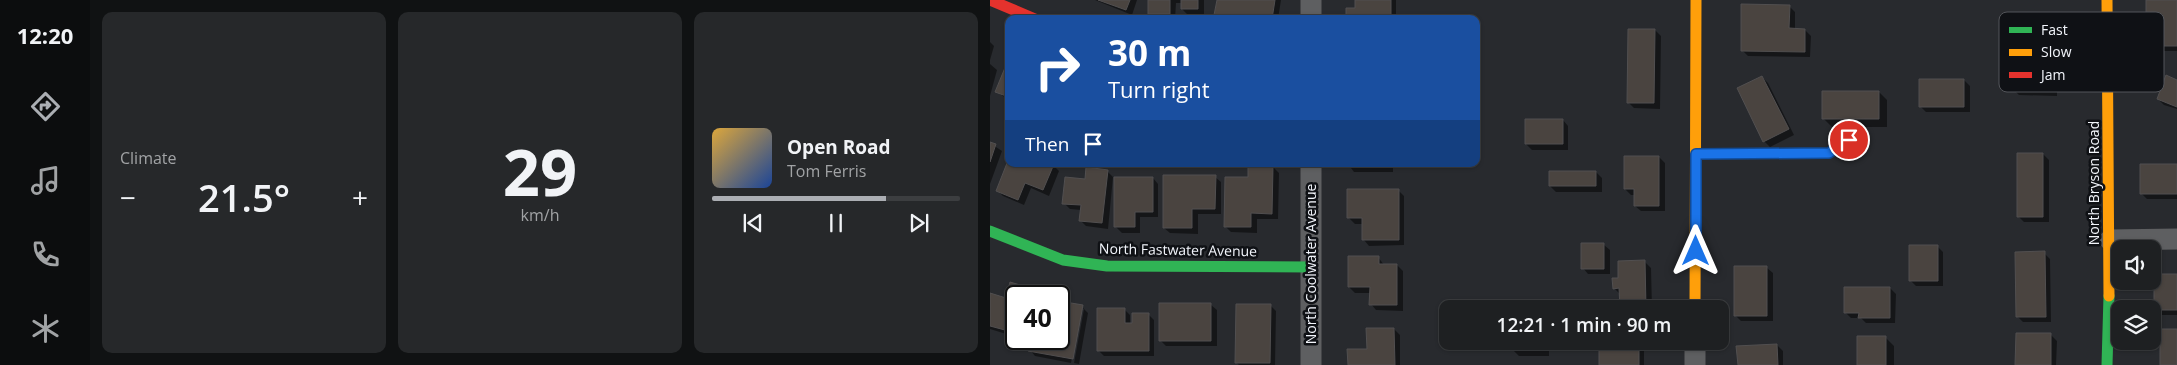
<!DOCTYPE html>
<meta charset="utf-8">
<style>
body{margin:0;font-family:"Open Sans",sans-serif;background:#26282a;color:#f1f3f6;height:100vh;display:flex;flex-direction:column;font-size:19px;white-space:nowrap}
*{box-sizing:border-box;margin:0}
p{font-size:16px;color:#a1a3a5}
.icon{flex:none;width:28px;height:28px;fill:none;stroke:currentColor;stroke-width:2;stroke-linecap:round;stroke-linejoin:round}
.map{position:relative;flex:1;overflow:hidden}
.sheet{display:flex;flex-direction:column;gap:12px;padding:12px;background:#101213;width:900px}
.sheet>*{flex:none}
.hud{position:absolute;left:15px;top:15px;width:475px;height:152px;border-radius:10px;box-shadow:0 1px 4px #0004,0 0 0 1px #3c3e40;background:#1a4fa0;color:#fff;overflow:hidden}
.buttons{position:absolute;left:1121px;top:240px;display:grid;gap:10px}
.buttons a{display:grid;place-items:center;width:50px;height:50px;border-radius:10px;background:#1e2022;box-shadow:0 1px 4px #0004,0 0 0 1px #3c3e40;font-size:25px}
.speed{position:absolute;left:15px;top:285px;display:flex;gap:10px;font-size:25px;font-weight:700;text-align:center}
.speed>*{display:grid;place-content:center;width:65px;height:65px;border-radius:50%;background:#1e2022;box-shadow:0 1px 4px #0004,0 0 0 1px #3c3e40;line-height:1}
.speed .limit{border:2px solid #111;border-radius:8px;background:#fff;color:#111}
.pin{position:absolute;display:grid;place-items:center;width:42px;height:42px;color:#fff;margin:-21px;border:2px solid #fff;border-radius:50%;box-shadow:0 1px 5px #0007}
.me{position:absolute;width:55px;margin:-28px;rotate:0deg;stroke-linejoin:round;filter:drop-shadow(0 0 4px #0008)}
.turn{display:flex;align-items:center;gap:18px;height:105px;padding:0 20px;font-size:22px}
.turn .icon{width:65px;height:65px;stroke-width:2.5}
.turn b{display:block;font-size:35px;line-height:42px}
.then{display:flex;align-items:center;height:48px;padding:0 20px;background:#0003;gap:10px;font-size:19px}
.big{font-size:38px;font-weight:600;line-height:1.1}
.sheet .tile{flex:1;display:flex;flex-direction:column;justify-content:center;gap:8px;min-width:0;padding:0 18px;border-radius:10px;background:#26282a}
.sheet .dial{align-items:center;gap:0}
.dial b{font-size:65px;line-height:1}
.song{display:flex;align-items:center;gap:15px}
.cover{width:60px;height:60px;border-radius:8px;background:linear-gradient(135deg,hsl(40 70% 55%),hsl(220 70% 35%))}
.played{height:5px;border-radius:2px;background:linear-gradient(90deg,#abaeb3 70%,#3c3e40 70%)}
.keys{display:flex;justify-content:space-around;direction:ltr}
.heat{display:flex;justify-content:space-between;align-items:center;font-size:28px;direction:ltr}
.sheet .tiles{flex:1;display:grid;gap:12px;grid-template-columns:repeat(3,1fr)}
.trip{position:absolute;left:449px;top:300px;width:290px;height:50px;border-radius:10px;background:#1e2022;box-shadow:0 1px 4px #0004,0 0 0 1px #3c3e40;font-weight:600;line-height:50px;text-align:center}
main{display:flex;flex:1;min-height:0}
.tab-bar{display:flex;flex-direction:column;width:90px;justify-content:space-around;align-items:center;background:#0c0d0e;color:#a1a3a5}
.tab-bar .icon{width:35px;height:35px}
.tab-bar .current{color:#abaeb3}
.tab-bar b{font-size:22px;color:#f1f3f6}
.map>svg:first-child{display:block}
.shadow{fill:#0007}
.building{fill:#4a4440;stroke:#514f50}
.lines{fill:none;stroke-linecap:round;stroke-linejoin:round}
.lane{stroke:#5e5f61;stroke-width:10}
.street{stroke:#5e5f61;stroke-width:21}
.fast{stroke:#30b455;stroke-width:11}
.slow{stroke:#ff9f0a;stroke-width:11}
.jam{stroke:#e5322d;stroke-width:11}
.route-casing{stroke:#114b97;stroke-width:12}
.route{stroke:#1a73e8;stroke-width:9}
.labels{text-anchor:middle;stroke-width:5;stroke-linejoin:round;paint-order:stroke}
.street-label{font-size:14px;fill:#f2f5fb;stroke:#0f1115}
.key{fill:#0f1115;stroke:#53555a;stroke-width:1}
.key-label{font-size:14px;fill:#f2f5fb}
</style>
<main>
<nav class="tab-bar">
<b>12:20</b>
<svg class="icon current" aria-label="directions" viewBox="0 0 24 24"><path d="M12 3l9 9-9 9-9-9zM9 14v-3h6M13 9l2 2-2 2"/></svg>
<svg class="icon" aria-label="music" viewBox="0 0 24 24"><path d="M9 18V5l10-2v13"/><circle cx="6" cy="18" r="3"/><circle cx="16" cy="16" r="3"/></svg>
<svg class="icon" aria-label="phone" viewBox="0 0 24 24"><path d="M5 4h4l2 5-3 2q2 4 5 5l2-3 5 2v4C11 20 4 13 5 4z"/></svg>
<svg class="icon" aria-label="climate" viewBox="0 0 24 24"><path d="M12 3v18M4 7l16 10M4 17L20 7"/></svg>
</nav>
<section class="sheet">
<div class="tiles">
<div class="tile"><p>Climate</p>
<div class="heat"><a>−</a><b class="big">21.5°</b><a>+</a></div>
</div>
<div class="tile dial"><b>29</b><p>km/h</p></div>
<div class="tile">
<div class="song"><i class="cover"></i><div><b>Open Road</b><p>Tom Ferris</p></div></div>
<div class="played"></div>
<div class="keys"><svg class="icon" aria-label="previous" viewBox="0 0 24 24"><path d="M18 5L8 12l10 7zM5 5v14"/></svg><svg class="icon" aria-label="pause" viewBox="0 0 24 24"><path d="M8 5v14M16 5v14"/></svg><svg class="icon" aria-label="next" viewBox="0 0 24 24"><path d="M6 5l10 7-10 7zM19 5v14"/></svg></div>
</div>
</div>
</section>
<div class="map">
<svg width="1187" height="365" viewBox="0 0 1187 365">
<rect width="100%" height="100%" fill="#282a2e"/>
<path class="shadow" d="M105,0H147L142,15Z
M159,0H214V15H198L192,9V3H186L185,19H164L159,13Z
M228,0H291L288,19H230L226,14Z
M366,0H406V19H358L366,9Z
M1157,0H1187V51H1163L1157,45Z
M799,6L805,12V30H815L821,36L820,57L758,56L752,50Z
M665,30L671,36L670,109L644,108L638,102Z
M1053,35L1058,41V72H1061L1067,78V96L1029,95L1023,89Z
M0,42L4,46L0,60Z
M19,62V100L7,92Z
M0,64L7,70L0,96Z
M772,77L778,83L804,135L780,147L774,141Z
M974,80L980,86V112H936L930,106Z
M1187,81V109L1174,105L1168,99Z
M889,92L897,100V127H842L833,118Z
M573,120L578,126V150H542L536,144Z
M0,143L12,151L0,184Z
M1053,154L1059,160V222H1034L1028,216Z
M669,157L675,163V211H651L645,206V195H641L635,189Z
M19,164L63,165L69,171L59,196L41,188L34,205L13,196L7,190Z
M358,164H403V172H364Z
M1187,165V199H1157L1151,193Z
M283,167L289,173L288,219H267V233L241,232L235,226L259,178Z
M117,171L123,177L118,229L96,226L90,220L91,210L80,209L74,203Z
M606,172L612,178V192H566L560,186Z
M225,177L231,182V214H208V234L180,233L174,228Z
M163,178L168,184V217H150V233H132L126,227Z
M408,190L414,196V245L379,246L374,240L373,224H365L359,218Z
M614,245L620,250V274H598L593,268Z
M947,246L953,252V286H926L920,280Z
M1054,253L1060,259L1061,322H1033L1027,316Z
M388,257L394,265H407L413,271V311L386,310L381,304V293H365L359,287Z
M655,262L661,268L662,309H631L630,294L624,288L629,279Z
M777,268L783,273V321H751L745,315Z
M1187,275V315H1171L1165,309Z
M21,284L40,290L46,295L26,296V337L0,329V295L16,299Z
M900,288L906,294L905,323H876L871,318H861L855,312Z
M69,302L92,307L98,313L89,364L84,363L94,309H91L81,363L45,356L40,350L42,339H69Z
M221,305L227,310V346H176L170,340Z
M280,305L286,311L285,365H249L246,362Z
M134,309L140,315V324L158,314L164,320V356H114L108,350Z
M404,329L410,335V365H359Z
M1061,335L1067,341L1066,365H1026Z
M895,337L904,346V365H868Z
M523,341H559V356H529L523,350Z
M610,341H654V365H610Z
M787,345L793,351V365H749Z"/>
<path class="building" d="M108,0H140L136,10Z
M158,0H180V14H158Z
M191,0H208V9H191Z
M227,0H285L282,19H248L224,15Z
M365,0H401V19H356V8H365Z
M1156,0H1187V46H1156Z
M751,4L800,5L799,28L815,29V52L751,51Z
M638,29H665L664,103H637Z
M19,58V97L5,92Z
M1176,75L1187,80V107L1167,99Z
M772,76L799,129L773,142L747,88Z
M929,79H974V107H929Z
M832,91H889V119H832Z
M535,119H573V144H535Z
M0,142L6,144L0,162Z
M1027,153H1053V217H1027Z
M634,156H669V206H644V189H634Z
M19,158V164H64L53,190L35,183L28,200L6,191Z
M357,164H397V166H357Z
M1150,164H1187V194H1150Z
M258,166H283L282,214L261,213V227H234L235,177H258Z
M96,167L118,170L112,223L89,221L91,205L72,204L75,177L95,179Z
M559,171H606V186H559Z
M173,175H226L225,209H202V228H173Z
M124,177H163V212H145V227H124Z
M357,189H409V240H372V218H357Z
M591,243H614V269H591Z
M919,245H948V281H919Z
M1055,251L1056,317H1026L1025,252Z
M358,256H389V264H407V305H379L380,287H358Z
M655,260L656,308L630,309L629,288L623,289L622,278H628V261Z
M744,266H777V316H744Z
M1164,274H1187V310H1164Z
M20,282L40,288L38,296H26V333L0,326V293L16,298Z
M854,287H900V318H868L869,313H854Z
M69,301L93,305L83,359L38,351L41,339H69Z
M169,303H221V341H169Z
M246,304H281L280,363H245Z
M107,308H135V323H142V313H159V351H107Z
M376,328H404L405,365H358L357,349H377Z
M1170,329H1187V365H1170Z
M1026,333H1061V365H1025Z
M867,336H896V365H867Z
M522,341H553V350H522Z
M609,341H649V365H609Z
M787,344L788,365H748L746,346Z"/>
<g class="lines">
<path class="lane" d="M707,154L839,153L859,140"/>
<path class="street" d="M321,19V0
M321,164V365
M1120,240L1187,239
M705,365V341"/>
<path class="fast" d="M0,231L73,260L117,266L321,267
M1117,365L1119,296"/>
<path class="slow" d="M1117,0L1119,296
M705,309L706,0"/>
<path class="jam" d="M0,0L45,19"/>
</g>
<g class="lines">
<defs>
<path id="route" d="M706,251V154L839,153L859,140"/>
</defs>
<use href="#route" class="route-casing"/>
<use href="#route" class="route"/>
</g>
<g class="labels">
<g class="street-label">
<text transform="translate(1104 183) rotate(-90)" y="5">North Bryson Road</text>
<text transform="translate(188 250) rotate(1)" y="5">North Fastwater Avenue</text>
<text transform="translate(321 264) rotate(-90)" y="5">North Coolwater Avenue</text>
</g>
</g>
<rect x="1009" y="12" width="165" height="80" rx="8" class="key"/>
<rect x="1019" y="27" width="23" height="6" fill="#30b455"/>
<rect x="1019" y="49" width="23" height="7" fill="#ff9f0a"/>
<rect x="1019" y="72" width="23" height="6" fill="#e5322d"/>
<g class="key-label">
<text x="1051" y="35">Fast</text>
<text x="1051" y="57">Slow</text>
<text x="1051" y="80">Jam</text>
</g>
</svg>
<div class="buttons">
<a><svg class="icon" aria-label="sound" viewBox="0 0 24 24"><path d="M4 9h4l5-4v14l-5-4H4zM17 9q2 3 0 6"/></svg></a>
<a><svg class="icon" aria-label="layers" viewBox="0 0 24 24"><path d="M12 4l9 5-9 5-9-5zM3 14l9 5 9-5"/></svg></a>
</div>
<div class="speed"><div class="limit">40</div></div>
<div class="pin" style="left:859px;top:140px;background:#d93025"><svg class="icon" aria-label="arrive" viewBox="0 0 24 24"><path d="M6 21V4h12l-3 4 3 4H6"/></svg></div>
<svg class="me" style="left:706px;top:251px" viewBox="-20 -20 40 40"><path d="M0-17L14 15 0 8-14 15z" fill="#1a73e8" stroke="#fff" stroke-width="4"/></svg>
<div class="trip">12:21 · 1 min · 90 m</div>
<div class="hud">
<div class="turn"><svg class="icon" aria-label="right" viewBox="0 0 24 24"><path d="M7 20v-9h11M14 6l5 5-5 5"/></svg><div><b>30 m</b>Turn right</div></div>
<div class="then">Then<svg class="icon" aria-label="arrive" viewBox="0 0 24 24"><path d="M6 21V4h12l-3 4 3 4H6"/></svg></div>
</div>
</div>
</main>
